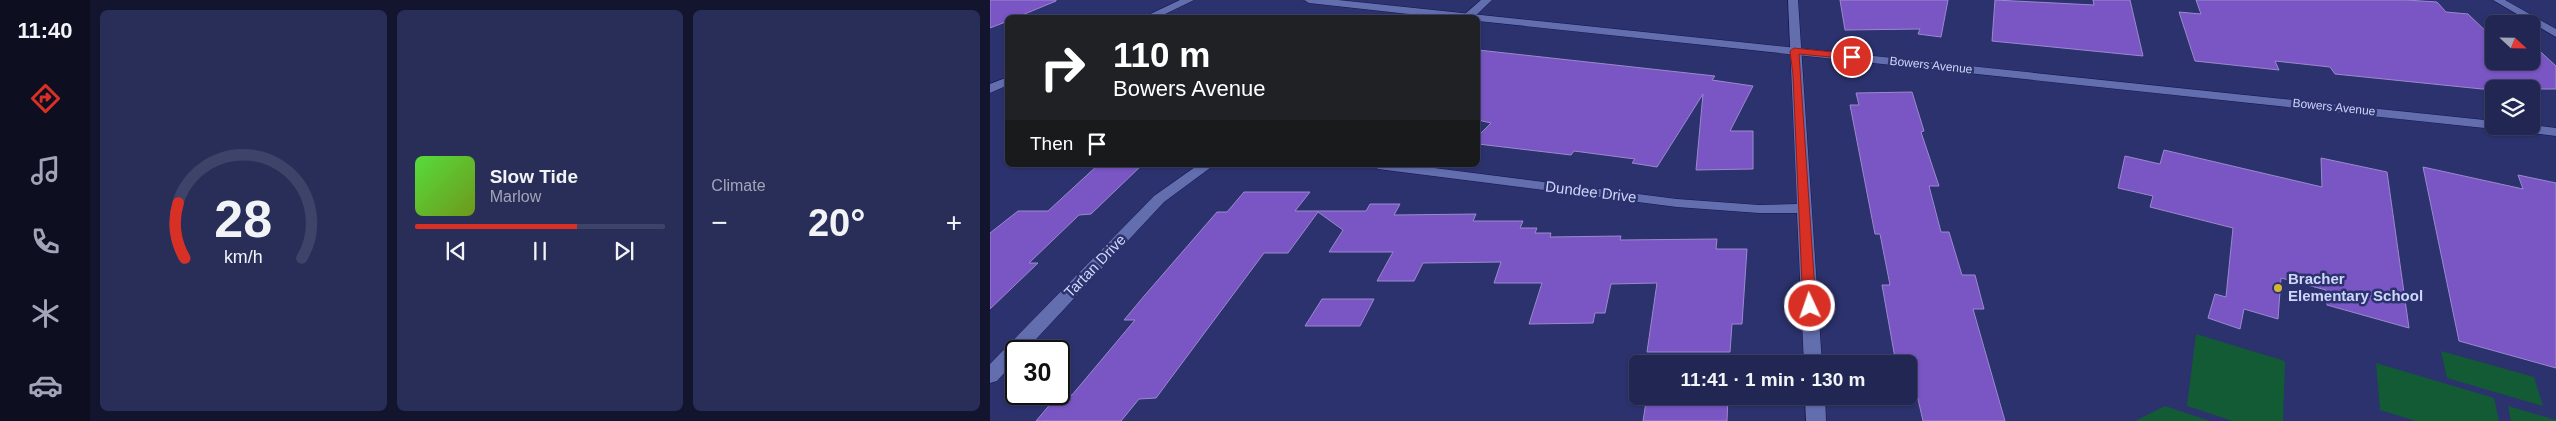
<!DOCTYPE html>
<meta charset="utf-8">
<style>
body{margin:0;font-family:Arial,sans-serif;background:#292e59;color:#f1f3f6;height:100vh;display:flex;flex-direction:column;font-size:19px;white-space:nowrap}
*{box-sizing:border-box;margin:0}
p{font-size:16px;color:#a2a5b8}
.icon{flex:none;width:28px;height:28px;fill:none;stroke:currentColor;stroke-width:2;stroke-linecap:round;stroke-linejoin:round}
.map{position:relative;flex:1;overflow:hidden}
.sheet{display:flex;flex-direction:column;gap:10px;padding:10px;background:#12152d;width:900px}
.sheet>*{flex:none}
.guide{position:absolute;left:15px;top:15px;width:475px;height:152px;border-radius:8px;box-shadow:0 1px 4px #0004,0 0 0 1px #3e4369;background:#202124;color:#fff;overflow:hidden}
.needle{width:32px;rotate:112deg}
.controls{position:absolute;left:1495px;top:15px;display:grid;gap:10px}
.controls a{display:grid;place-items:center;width:55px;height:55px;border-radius:8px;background:#212652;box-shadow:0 1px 4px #0004,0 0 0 1px #3e4369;font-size:25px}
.speed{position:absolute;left:15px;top:340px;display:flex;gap:10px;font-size:25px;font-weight:700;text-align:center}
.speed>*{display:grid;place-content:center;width:65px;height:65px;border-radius:50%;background:#212652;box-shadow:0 1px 4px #0004,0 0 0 1px #3e4369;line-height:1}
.speed .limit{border:2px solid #111;border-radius:8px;background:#fff;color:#111}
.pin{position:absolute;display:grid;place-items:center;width:42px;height:42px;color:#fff;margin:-21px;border:2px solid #fff;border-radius:50%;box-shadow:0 1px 5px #0007}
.me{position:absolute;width:55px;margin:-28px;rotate:357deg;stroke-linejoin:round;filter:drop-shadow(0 0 4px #0008)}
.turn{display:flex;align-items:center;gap:18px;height:105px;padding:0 25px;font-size:22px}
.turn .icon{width:65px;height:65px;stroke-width:2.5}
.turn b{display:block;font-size:35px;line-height:42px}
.then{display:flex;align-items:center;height:48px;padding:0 25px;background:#0003;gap:10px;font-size:19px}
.big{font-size:38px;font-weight:800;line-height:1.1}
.sheet .card{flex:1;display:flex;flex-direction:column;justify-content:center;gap:8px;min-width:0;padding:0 18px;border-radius:8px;background:#292e59}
.sheet .dial{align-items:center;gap:0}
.dial svg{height:130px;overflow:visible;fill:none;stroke:#3e4369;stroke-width:7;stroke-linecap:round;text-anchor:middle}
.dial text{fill:#f1f3f6;stroke:none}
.song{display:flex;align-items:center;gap:15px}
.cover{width:60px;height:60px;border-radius:8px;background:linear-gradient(135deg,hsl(110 70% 55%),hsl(80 70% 35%))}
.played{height:5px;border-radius:2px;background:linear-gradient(90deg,#d93025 65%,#3e4369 65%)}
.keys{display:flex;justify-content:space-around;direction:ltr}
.heat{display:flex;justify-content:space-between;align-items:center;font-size:28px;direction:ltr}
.sheet .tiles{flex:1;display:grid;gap:10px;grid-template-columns:repeat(3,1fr)}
.trip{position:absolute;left:639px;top:355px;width:288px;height:50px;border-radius:8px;background:#212652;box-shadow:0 1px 4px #0004,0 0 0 1px #3e4369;font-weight:800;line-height:50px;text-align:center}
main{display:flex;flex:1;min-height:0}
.tabs{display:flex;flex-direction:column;width:90px;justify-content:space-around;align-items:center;background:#0d0f21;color:#a2a5b8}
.tabs .icon{width:35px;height:35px}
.tabs .selected{color:#d93025}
.tabs b{font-size:22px;color:#f1f3f6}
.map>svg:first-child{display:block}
.green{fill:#125b35}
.building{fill:#7956c3;stroke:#9b89ce}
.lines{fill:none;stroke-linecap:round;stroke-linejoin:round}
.street-casing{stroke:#161750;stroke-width:1}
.secondary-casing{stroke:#161750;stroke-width:1}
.street{fill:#636eaf;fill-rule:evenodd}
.secondary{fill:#636eaf;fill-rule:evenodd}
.route{fill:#d93025;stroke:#8d1f18}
.poi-dot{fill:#d4b635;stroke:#2c326d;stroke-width:2}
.labels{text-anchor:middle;stroke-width:5;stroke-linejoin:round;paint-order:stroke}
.far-street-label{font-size:12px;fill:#ced6fb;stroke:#2c326d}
.street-label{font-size:15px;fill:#ced6fb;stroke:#2c326d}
.poi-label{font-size:15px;font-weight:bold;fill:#ced6fb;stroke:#2c326d;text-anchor:start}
</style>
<main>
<nav class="tabs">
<b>11:40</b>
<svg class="icon selected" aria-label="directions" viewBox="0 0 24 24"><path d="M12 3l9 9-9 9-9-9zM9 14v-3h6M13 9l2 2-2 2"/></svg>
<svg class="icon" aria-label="music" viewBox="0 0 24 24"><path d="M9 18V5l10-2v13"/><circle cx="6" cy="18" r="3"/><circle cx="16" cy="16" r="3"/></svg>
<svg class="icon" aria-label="phone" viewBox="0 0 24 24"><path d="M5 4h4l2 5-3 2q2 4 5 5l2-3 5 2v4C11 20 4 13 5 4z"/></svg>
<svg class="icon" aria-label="climate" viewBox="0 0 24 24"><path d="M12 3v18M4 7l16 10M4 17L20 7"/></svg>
<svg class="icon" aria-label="car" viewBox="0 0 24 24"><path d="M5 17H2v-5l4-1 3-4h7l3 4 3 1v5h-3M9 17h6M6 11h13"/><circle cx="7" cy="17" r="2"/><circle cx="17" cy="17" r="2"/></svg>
</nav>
<section class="sheet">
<div class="tiles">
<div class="card dial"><svg viewBox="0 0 100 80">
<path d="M14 69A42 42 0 1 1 86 69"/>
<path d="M14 69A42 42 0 0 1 10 35" stroke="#d93025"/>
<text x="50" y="56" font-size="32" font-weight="700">28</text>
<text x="50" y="72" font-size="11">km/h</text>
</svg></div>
<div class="card">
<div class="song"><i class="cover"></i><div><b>Slow Tide</b><p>Marlow</p></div></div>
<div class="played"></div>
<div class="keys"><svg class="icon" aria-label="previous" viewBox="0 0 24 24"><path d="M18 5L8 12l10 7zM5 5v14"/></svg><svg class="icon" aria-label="pause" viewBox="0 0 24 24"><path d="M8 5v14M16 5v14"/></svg><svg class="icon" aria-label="next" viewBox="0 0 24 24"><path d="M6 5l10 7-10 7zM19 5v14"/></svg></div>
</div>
<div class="card"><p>Climate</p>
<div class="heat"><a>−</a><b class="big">20°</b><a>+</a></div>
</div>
</div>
</section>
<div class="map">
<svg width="1566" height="421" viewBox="0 0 1566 421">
<rect width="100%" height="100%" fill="#2c326d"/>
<path class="green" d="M1206,334L1295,361L1293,421H1243L1197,406Z
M1451,351L1544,377L1553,406L1457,378Z
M1386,363L1504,398L1509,421H1426L1390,410Z
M1175,406L1220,421H1145Z
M1518,406L1566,420V421H1521Z"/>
<path class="building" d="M0,0H66V1L25,18H18V21L0,28Z
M850,0H958L951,37L928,34L930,29L855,30Z
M1005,0L1104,5L1103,0H1140L1153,56L1002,41Z
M1206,0H1416L1447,2L1456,12L1478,14L1504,39V61H1541L1542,44L1566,66V89H1492L1345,74L1340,67L1285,61L1289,70L1205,61L1189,12L1211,14Z
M488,50L725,76L722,80L763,86L740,131H763V169L706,170L713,94L667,167L642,163L645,159L584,151L581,155L488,144V136L501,123L488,120Z
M922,92L934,131L931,132L949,186H939L951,232H959L972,275H985L994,309H983L1015,421H933L925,386H918V364H912L911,358H905L892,285H900L890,234H885L860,105H869L866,93Z
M1174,150L1332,187L1331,158L1397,172L1419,328L1337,305L1336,290L1291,278L1288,319L1254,309L1250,329L1218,318L1225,294L1236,297L1243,228L1160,207L1163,196L1128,188L1135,156L1170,164Z
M108,165H152L101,214L89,215L39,263H48L0,309V233L28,211H58Z
M1433,167L1533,189L1528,175L1566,183V368L1469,341Z
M254,192H320L305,211H376L380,204H410L404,215L486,214L483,221H533L530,228H547L545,233H561L560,237L631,236L630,240L727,239L726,249H757L752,324H742L740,352H657L667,283L621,284L615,313H605L603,323L539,324L552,283H504L511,262L433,263L424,281H387L403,252H339L353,230L328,212L298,253H274L166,398L149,399L131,421H46L68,395H82L145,320H134L155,295L227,212H237Z
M332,299H384L370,326H315Z
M657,396H738L737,421H653Z"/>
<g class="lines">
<defs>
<path id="street" d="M491,0H502L483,18H475V14Z
M798,0H808L832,364H814L807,213H769L687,207L388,169L381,165H421L687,199L769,205L807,204Z
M208,165H224L174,202L35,351H26V360L7,381L0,383V364L164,196Z
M815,396H835L836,421H816Z"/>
<path id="secondary" d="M190,0H204L167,18H152Z
M314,0H348L1504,121V126L1541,125L1566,128V136L1515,130L1509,127L1504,129L488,21V18H455L319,3Z
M1503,0H1515L1566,29V37Z
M18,77V85L0,93V84Z"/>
</defs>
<use href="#street" class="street-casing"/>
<use href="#secondary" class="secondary-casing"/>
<use href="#street" class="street"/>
<use href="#secondary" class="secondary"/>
</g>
<path class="route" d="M804,48L862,54L866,57L862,59L809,54L826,306L820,311L813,306L803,75L800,51Z"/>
<circle class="poi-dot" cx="1288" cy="288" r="5"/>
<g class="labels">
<g class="far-street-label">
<text transform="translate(941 65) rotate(6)" y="4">Bowers Avenue</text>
<text transform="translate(1344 107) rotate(6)" y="4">Bowers Avenue</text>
</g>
<g class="street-label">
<text transform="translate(601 192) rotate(7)" y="5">Dundee Drive</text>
<text transform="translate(105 266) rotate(-46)" y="5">Tartan Drive</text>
</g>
<g class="poi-label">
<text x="1298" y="284">Bracher<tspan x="1298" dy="17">Elementary School</tspan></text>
</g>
</g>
</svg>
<div class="controls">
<a><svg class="needle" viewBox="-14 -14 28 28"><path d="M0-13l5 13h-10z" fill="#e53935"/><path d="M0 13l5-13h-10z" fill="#a2a5b8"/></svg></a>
<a><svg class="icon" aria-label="layers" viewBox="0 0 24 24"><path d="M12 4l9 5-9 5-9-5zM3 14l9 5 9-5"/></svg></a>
</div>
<div class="speed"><div class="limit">30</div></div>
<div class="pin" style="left:862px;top:57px;background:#d93025"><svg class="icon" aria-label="arrive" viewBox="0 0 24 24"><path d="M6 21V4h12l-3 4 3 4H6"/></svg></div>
<svg class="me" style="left:820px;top:306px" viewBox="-20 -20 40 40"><circle r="17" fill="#d93025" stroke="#fff" stroke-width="3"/><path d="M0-11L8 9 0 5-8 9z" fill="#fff"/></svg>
<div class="trip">11:41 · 1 min · 130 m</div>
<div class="guide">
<div class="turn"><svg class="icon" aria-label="right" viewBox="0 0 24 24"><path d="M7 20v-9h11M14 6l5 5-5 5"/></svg><div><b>110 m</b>Bowers Avenue</div></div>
<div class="then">Then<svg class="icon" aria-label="arrive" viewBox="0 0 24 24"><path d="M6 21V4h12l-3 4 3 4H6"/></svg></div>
</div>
</div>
</main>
